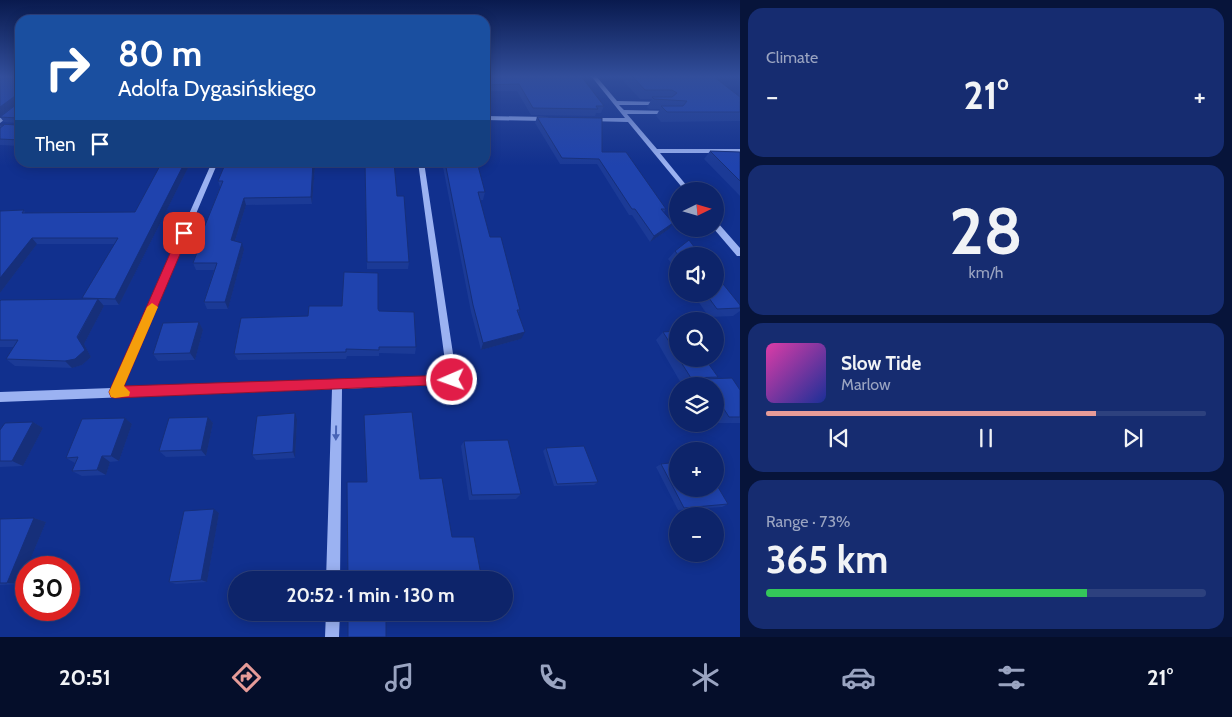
<!DOCTYPE html>
<meta charset="utf-8">
<style>
body{margin:0;font-family:Cabin,sans-serif;background:#162c70;color:#f1f3f6;height:100vh;display:flex;flex-direction:column;font-size:19px;white-space:nowrap}
*{box-sizing:border-box;margin:0}
p{font-size:16px;color:#9aa4c1}
.icon{flex:none;width:28px;height:28px;fill:none;stroke:currentColor;stroke-width:2;stroke-linecap:round;stroke-linejoin:round}
.map{position:relative;flex:1;overflow:hidden}
.sheet{display:flex;flex-direction:column;gap:8px;padding:8px;background:#07143a;width:492px}
.sheet>*{flex:none}
.banner{position:absolute;left:15px;top:15px;width:475px;height:152px;border-radius:15px;box-shadow:0 2px 12px #0003,0 0 0 1px #2d417e;background:#1a4fa0;color:#fff;overflow:hidden}
.needle{width:32px;rotate:85deg}
.tools{position:absolute;left:669px;top:182px;display:grid;gap:10px}
.tools a{display:grid;place-items:center;width:55px;height:55px;border-radius:50%;background:#0d246a;box-shadow:0 2px 12px #0003,0 0 0 1px #2d417e;font-size:25px}
.speed{position:absolute;left:15px;top:556px;display:flex;gap:10px;font-size:25px;font-weight:700;text-align:center}
.speed>*{display:grid;place-content:center;width:65px;height:65px;border-radius:50%;background:#0d246a;box-shadow:0 2px 12px #0003,0 0 0 1px #2d417e;line-height:1}
.speed .limit{border:8px solid #d22;background:#fff;color:#111}
.pin{position:absolute;display:grid;place-items:center;width:42px;height:42px;color:#fff;margin:-21px;border-radius:10px;box-shadow:0 2px 8px #0006}
.me{position:absolute;width:55px;margin:-28px;rotate:268deg;stroke-linejoin:round;filter:drop-shadow(0 0 4px #0008)}
.turn{display:flex;align-items:center;gap:18px;height:105px;padding:0 20px;font-size:22px}
.turn .icon{width:65px;height:65px;stroke-width:2.5}
.turn b{display:block;font-size:35px;line-height:42px}
.then{display:flex;align-items:center;height:48px;padding:0 20px;background:#0003;gap:10px;font-size:19px}
.big{font-size:38px;font-weight:800;line-height:1.1}
.sheet .tile{flex:1;display:flex;flex-direction:column;justify-content:center;gap:8px;min-width:0;padding:0 18px;border-radius:15px;background:#162c70}
.sheet .dial{align-items:center;gap:0}
.dial b{font-size:65px;line-height:1}
.song{display:flex;align-items:center;gap:15px}
.cover{width:60px;height:60px;border-radius:8px;background:linear-gradient(135deg,hsl(320 70% 55%),hsl(230 70% 35%))}
.played{height:5px;border-radius:2px;background:linear-gradient(90deg,#e69b98 75%,#2d417e 75%)}
.keys{display:flex;justify-content:space-around;direction:ltr}
.heat{display:flex;justify-content:space-between;align-items:center;font-size:28px;direction:ltr}
.charge{height:8px;border-radius:4px;background:linear-gradient(90deg,#34c759 73%,#2d417e 0)}
.trip{position:absolute;left:228px;top:571px;width:285px;height:50px;border-radius:25px;background:#0d246a;box-shadow:0 2px 12px #0003,0 0 0 1px #2d417e;font-weight:800;line-height:50px;text-align:center}
.dock{display:flex;height:80px;justify-content:space-around;align-items:center;background:#050e2a;color:#9aa4c1}
.dock .icon{width:35px;height:35px}
.dock .current{color:#e69b98}
.dock b{font-size:22px;color:#f1f3f6}
main{display:flex;flex:1;min-height:0}
.map>svg:first-child{display:block}
.lines{fill:none;stroke-linecap:round;stroke-linejoin:round}
.minor{fill:#9bb2f2;fill-rule:evenodd}
.wall{fill:#1b3a96}
.shaded-wall{fill:#162f7a}
.building{fill:#1f43ae;stroke:#162f7a}
.oneway{fill:#4864b6}
.route{fill:#e11d48;stroke:#92132f}
.slow{fill:#f59e0b}
</style>
<main>
<div class="map">
<svg width="740" height="637" viewBox="0 0 740 637">
<rect width="100%" height="100%" fill="#11308e"/>
<g class="lines">
<path class="minor" d="M591,76H596L617,101L663,102V104L661,105H619L624,110L671,111L672,112L669,114H627L657,149H740V153H660L691,191H685L628,122L588,121V119L590,118H625Z
M20,103V108L0,123V118Z
M485,116L547,117L550,119L547,121L485,120Z
M212,162H218L122,388L447,376L418,162H424L457,380L455,383L452,384L342,389L340,580H326L332,389L0,402V392L112,388Z
M715,223H718L740,248V256H737L714,229Z
M326,612H340L339,637H325Z"/>
</g>
<path class="wall" d="M20,76V146L0,145V124L17,125V123L4,122L0,117L17,104L18,103L0,116Z
M485,76H581L604,106L601,113H596L595,116L531,115L517,91H485Z
M619,76H713L740,97V121L661,122L656,116L660,109H649L647,107L652,99H640Z
M537,117L602,152L666,209L664,212L669,229L650,242L632,215H629L597,164H560L535,123Z
M710,151L740,152V196L704,159Z
M122,162H191L119,305H103L104,306L84,344L91,357L82,365L72,368L15,366L6,359L14,347H0V301L83,299L115,244H37L0,293V211L24,210L25,213L135,212L160,166H124Z
M226,162H314L315,166L312,204L246,205L235,241L244,250L228,309H207L204,302L214,270H196L193,263L196,254L195,250L220,187L218,181Z
M365,162L397,196L409,262L408,269H367Z
M442,162H477L485,192L483,200H480L490,237L520,310L518,313L521,339L481,350L471,312Z
M675,251L701,256H678V272L668,259Z
M693,294H715L740,305V311L733,316L709,317Z
M378,309L379,311L416,347L415,354L379,353V356H347L346,359L238,360L234,354Z
M199,322L203,330L195,360L158,361L153,354Z
M678,331V359H705L718,377L716,378L740,390V423H718L715,418V386H696L697,385H682L656,340L663,332Z
M208,417L213,423L206,456L166,457L159,451Z
M125,418L132,424L119,461L110,462L106,475L82,476L72,471L75,463L66,458Z
M297,420L295,458L256,460L252,455Z
M33,422L43,428L23,466L0,467V430Z
M464,441L521,494L516,499L469,500L461,446Z
M546,448L598,482L594,485L554,486L543,451Z
M661,464L728,504L722,507L678,510L656,467Z
M214,509L219,513L207,582L176,584L169,582Z
M34,518L46,522L20,584L0,585V519Z
M348,612H462L386,619Z"/>
<path class="shaded-wall" d="M15,96L19,102L0,116V107Z
M185,162H191L119,305L115,299Z
M313,162L315,166L312,204L311,197Z
M244,198L246,205L233,247L231,240Z
M673,223L669,229L650,242L654,236Z
M32,238L37,244L0,293V278Z
M242,243L244,250L228,309L225,302Z
M98,299L104,306L84,344L91,357L82,365L72,368L65,361Z
M199,322L203,330L195,360L190,353Z
M525,332L521,339L481,350L483,343Z
M295,413L297,420L295,458L293,452Z
M208,417L213,423L206,456L201,450Z
M125,418L132,424L119,461L111,456Z
M33,422L43,428L23,466L12,461Z
M102,456L110,462L106,475L97,470Z
M214,509L219,513L207,582L201,580Z
M34,518L46,522L20,584L7,583Z"/>
<path class="building" d="M0,76H20V140L0,139V128L4,125H0V124L17,125L18,118L0,117L17,104L18,96H15L0,107Z
M485,76H581L604,106H596L598,109L533,108L519,84L485,85Z
M632,76H713L740,97V112H667L661,106H683L687,101L654,99L652,97H672L677,93L672,90H645Z
M537,117L602,118V152H626L666,209H661L673,223L654,236L635,209H632L599,159L562,158Z
M710,151L740,152V181Z
M162,162H185L115,299L82,298L118,238H32L0,278V211L24,210L22,213L135,212Z
M226,162H313L311,197L244,198L231,240L242,243L225,302H204L217,263H193L198,250H195L223,181H218Z
M365,162H394L397,196H404L409,262H367Z
M445,162H477L485,192H478L490,237H501L520,310H517L525,332L483,343L473,305Z
M689,240L701,256H679L675,251Z
M344,272L378,273V309L379,311L414,312L416,347H379V350L346,349V352L234,354L241,318L308,316L309,306H342Z
M715,274L740,305V308L717,309L706,294H715Z
M98,299L77,337L85,350L75,359L65,361L6,359L18,340H0V301L1,300Z
M199,322L190,353L153,354L163,323Z
M678,331V356L663,332Z
M679,359H705L718,377L691,378Z
M732,378L740,390V417H729L715,395V386H710L705,379Z
M412,412L420,479L442,478L452,537H474L482,580H348L347,482H367L364,415Z
M295,413L293,452L252,455L257,416Z
M208,417L201,450L159,451L169,418Z
M125,418L111,456H102L97,470L72,471L78,457L66,458L82,419Z
M33,422L12,461H0V430L5,423Z
M508,440L521,494L472,495L464,441Z
M584,446L598,482L557,484L546,448Z
M678,462V489H715V482L728,504L684,508L661,464Z
M214,509L201,580L169,582L184,511Z
M34,518L7,583H0V519Z
M348,612H458L386,618V637H348Z"/>
<defs><path id="oneway-solid" d="M-6-.8H1V-3.2L6.5 0L1 3.2V.8H-6Z" transform="scale(1.25)"/></defs>
<use class="oneway" href="#oneway-solid" transform="translate(336 433) rotate(91)"/>
<linearGradient id="sky" x2="0" y2="1"><stop stop-color="#091a4e"/><stop offset="0.46" stop-color="#324e9b"/><stop offset="1" stop-color="#324e9b" stop-opacity="0"/></linearGradient>
<rect width="740" height="166" fill="url(#sky)"/>
<path class="route" d="M184,230L189,233L124,386L452,375L456,377L458,380L456,384L115,398L111,397L109,392L179,233Z"/>
<path class="slow" d="M152,303L158,307L124,386L130,392L129,396L115,398L111,397L109,392L147,307Z"/>
</svg>
<div class="tools">
<a><svg class="needle" viewBox="-14 -14 28 28"><path d="M0-13l5 13h-10z" fill="#e53935"/><path d="M0 13l5-13h-10z" fill="#9aa4c1"/></svg></a>
<a><svg class="icon" aria-label="sound" viewBox="0 0 24 24"><path d="M4 9h4l5-4v14l-5-4H4zM17 9q2 3 0 6"/></svg></a>
<a><svg class="icon" aria-label="search" viewBox="0 0 24 24"><circle cx="10" cy="10" r="6"/><path d="M15 15l6 6"/></svg></a>
<a><svg class="icon" aria-label="layers" viewBox="0 0 24 24"><path d="M12 4l9 5-9 5-9-5zM3 14l9 5 9-5"/></svg></a>
<a>+</a>
<a>−</a>
</div>
<div class="speed"><div class="limit">30</div></div>
<div class="pin" style="left:184px;top:233px;background:#d93025"><svg class="icon" aria-label="arrive" viewBox="0 0 24 24"><path d="M6 21V4h12l-3 4 3 4H6"/></svg></div>
<svg class="me" style="left:452px;top:380px" viewBox="-20 -20 40 40"><circle r="17" fill="#e11d48" stroke="#fff" stroke-width="3"/><path d="M0-11L8 9 0 5-8 9z" fill="#fff"/></svg>
<div class="trip">20:52 · 1 min · 130 m</div>
<div class="banner">
<div class="turn"><svg class="icon" aria-label="right" viewBox="0 0 24 24"><path d="M7 20v-9h11M14 6l5 5-5 5"/></svg><div><b>80 m</b>Adolfa Dygasińskiego</div></div>
<div class="then">Then<svg class="icon" aria-label="arrive" viewBox="0 0 24 24"><path d="M6 21V4h12l-3 4 3 4H6"/></svg></div>
</div>
</div>
<section class="sheet">
<div class="tile"><p>Climate</p>
<div class="heat"><a>−</a><b class="big">21°</b><a>+</a></div>
</div>
<div class="tile dial"><b>28</b><p>km/h</p></div>
<div class="tile">
<div class="song"><i class="cover"></i><div><b>Slow Tide</b><p>Marlow</p></div></div>
<div class="played"></div>
<div class="keys"><svg class="icon" aria-label="previous" viewBox="0 0 24 24"><path d="M18 5L8 12l10 7zM5 5v14"/></svg><svg class="icon" aria-label="pause" viewBox="0 0 24 24"><path d="M8 5v14M16 5v14"/></svg><svg class="icon" aria-label="next" viewBox="0 0 24 24"><path d="M6 5l10 7-10 7zM19 5v14"/></svg></div>
</div>
<div class="tile"><p>Range · 73%</p><b class="big">365 km</b><div class="charge"></div></div>
</section>
</main>
<nav class="dock">
<b>20:51</b>
<svg class="icon current" aria-label="directions" viewBox="0 0 24 24"><path d="M12 3l9 9-9 9-9-9zM9 14v-3h6M13 9l2 2-2 2"/></svg>
<svg class="icon" aria-label="music" viewBox="0 0 24 24"><path d="M9 18V5l10-2v13"/><circle cx="6" cy="18" r="3"/><circle cx="16" cy="16" r="3"/></svg>
<svg class="icon" aria-label="phone" viewBox="0 0 24 24"><path d="M5 4h4l2 5-3 2q2 4 5 5l2-3 5 2v4C11 20 4 13 5 4z"/></svg>
<svg class="icon" aria-label="climate" viewBox="0 0 24 24"><path d="M12 3v18M4 7l16 10M4 17L20 7"/></svg>
<svg class="icon" aria-label="car" viewBox="0 0 24 24"><path d="M5 17H2v-5l4-1 3-4h7l3 4 3 1v5h-3M9 17h6M6 11h13"/><circle cx="7" cy="17" r="2"/><circle cx="17" cy="17" r="2"/></svg>
<svg class="icon" aria-label="filters" viewBox="0 0 24 24"><path d="M4 7h16M4 17h16"/><circle cx="9" cy="7" r="2"/><circle cx="15" cy="17" r="2"/></svg>
<b>21°</b>
</nav>
